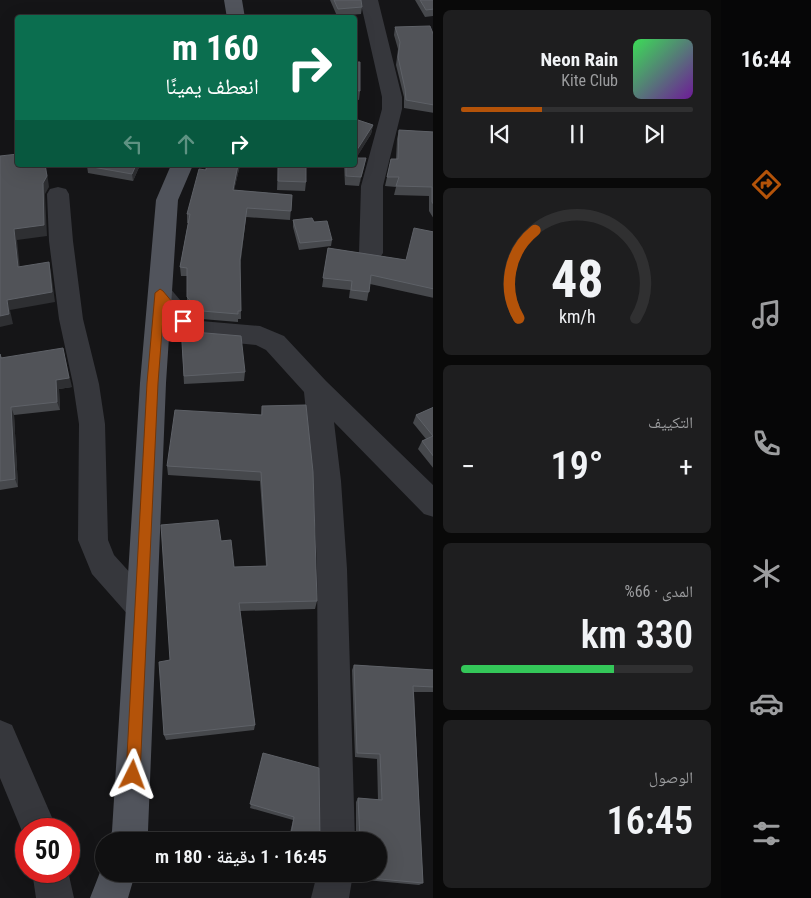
<!DOCTYPE html>
<html lang="ar">
<meta charset="utf-8">
<style>
body{margin:0;font-family:"Roboto Condensed","Noto Naskh Arabic",sans-serif;background:#1e1e1f;color:#f1f3f6;direction:rtl;height:100vh;display:flex;flex-direction:column;font-size:19px;white-space:nowrap}
*{box-sizing:border-box;margin:0}
p{font-size:16px;color:#9c9d9f}
.icon{flex:none;width:28px;height:28px;fill:none;stroke:currentColor;stroke-width:2;stroke-linecap:round;stroke-linejoin:round}
.map{position:relative;flex:1;overflow:hidden;direction:ltr}
.drawer{display:flex;flex-direction:column;gap:10px;padding:10px;background:#090909;width:288px}
.drawer>*{flex:none}
.banner{position:absolute;left:15px;top:15px;width:342px;height:152px;border-radius:5px;box-shadow:0 5px 20px #0002,0 0 0 1px #303031;direction:rtl;background:#0b6e4f;color:#fff;overflow:hidden}
.speed{position:absolute;left:15px;top:818px;display:flex;gap:10px;font-size:25px;font-weight:700;text-align:center}
.speed>*{display:grid;place-content:center;width:65px;height:65px;border-radius:50%;background:#101011;box-shadow:0 5px 20px #0002,0 0 0 1px #303031;line-height:1}
.speed .limit{border:8px solid #d22;background:#fff;color:#111}
.pin{position:absolute;display:grid;place-items:center;width:42px;height:42px;color:#fff;margin:-21px;border-radius:10px;box-shadow:0 2px 8px #0006}
.me{position:absolute;width:55px;margin:-28px;rotate:3deg;stroke-linejoin:round;filter:drop-shadow(0 0 4px #0008)}
.turn{display:flex;align-items:center;gap:18px;height:105px;padding:0 15px;font-size:22px}
.turn .icon{width:65px;height:65px;stroke-width:2.5}
.turn b{display:block;font-size:35px;line-height:42px}
.lanes{display:flex;align-items:center;height:48px;padding:0 15px;background:#0003;justify-content:center;gap:25px;direction:ltr}
.lanes .off{opacity:.35}
.big{font-size:38px;font-weight:600;line-height:1.1}
.drawer .tile{flex:1;display:flex;flex-direction:column;justify-content:center;gap:8px;min-width:0;padding:0 18px;border-radius:8px;background:#1e1e1f}
.drawer .dial{align-items:center;gap:0}
.dial svg{height:130px;overflow:visible;fill:none;stroke:#303031;stroke-width:7;stroke-linecap:round;text-anchor:middle}
.dial text{fill:#f1f3f6;stroke:none}
.song{display:flex;align-items:center;gap:15px}
.cover{width:60px;height:60px;border-radius:8px;background:linear-gradient(135deg,hsl(130 70% 55%),hsl(280 70% 35%))}
.played{height:5px;border-radius:2px;background:linear-gradient(90deg,#b45309 35%,#303031 35%)}
.keys{display:flex;justify-content:space-around;direction:ltr}
.heat{display:flex;justify-content:space-between;align-items:center;font-size:28px;direction:ltr}
.charge{height:8px;border-radius:4px;background:linear-gradient(90deg,#34c759 66%,#303031 0)}
.trip{position:absolute;left:95px;top:832px;width:292px;height:50px;border-radius:25px;background:#101011;box-shadow:0 5px 20px #0002,0 0 0 1px #303031;font-weight:600;line-height:50px;text-align:center;direction:rtl}
main{display:flex;flex:1;min-height:0}
.tabs{display:flex;flex-direction:column;width:90px;justify-content:space-around;align-items:center;background:#060607;color:#9c9d9f}
.tabs .icon{width:35px;height:35px}
.tabs .current{color:#b45309}
.tabs b{font-size:22px;color:#f1f3f6}
.map>svg:first-child{display:block}
.lines{fill:none;stroke-linecap:round;stroke-linejoin:round}
.minor{fill:#36373c;fill-rule:evenodd}
.major{fill:#51545c;fill-rule:evenodd}
.wall{fill:#46484c}
.shaded-wall{fill:#2e2f32}
.building{fill:#515358;stroke:#5e6167}
.route{fill:#b45309;stroke:#753606}
</style>
<main>
<nav class="tabs">
<b>16:44</b>
<svg class="icon current" aria-label="directions" viewBox="0 0 24 24"><path d="M12 3l9 9-9 9-9-9zM9 14v-3h6M13 9l2 2-2 2"/></svg>
<svg class="icon" aria-label="music" viewBox="0 0 24 24"><path d="M9 18V5l10-2v13"/><circle cx="6" cy="18" r="3"/><circle cx="16" cy="16" r="3"/></svg>
<svg class="icon" aria-label="phone" viewBox="0 0 24 24"><path d="M5 4h4l2 5-3 2q2 4 5 5l2-3 5 2v4C11 20 4 13 5 4z"/></svg>
<svg class="icon" aria-label="climate" viewBox="0 0 24 24"><path d="M12 3v18M4 7l16 10M4 17L20 7"/></svg>
<svg class="icon" aria-label="car" viewBox="0 0 24 24"><path d="M5 17H2v-5l4-1 3-4h7l3 4 3 1v5h-3M9 17h6M6 11h13"/><circle cx="7" cy="17" r="2"/><circle cx="17" cy="17" r="2"/></svg>
<svg class="icon" aria-label="filters" viewBox="0 0 24 24"><path d="M4 7h16M4 17h16"/><circle cx="9" cy="7" r="2"/><circle cx="15" cy="17" r="2"/></svg>
</nav>
<section class="drawer">
<div class="tile">
<div class="song"><i class="cover"></i><div><b>Neon Rain</b><p>Kite Club</p></div></div>
<div class="played"></div>
<div class="keys"><svg class="icon" aria-label="previous" viewBox="0 0 24 24"><path d="M18 5L8 12l10 7zM5 5v14"/></svg><svg class="icon" aria-label="pause" viewBox="0 0 24 24"><path d="M8 5v14M16 5v14"/></svg><svg class="icon" aria-label="next" viewBox="0 0 24 24"><path d="M6 5l10 7-10 7zM19 5v14"/></svg></div>
</div>
<div class="tile dial"><svg viewBox="0 0 100 80">
<path d="M14 69A42 42 0 1 1 86 69"/>
<path d="M14 69A42 42 0 0 1 24 15" stroke="#b45309"/>
<text x="50" y="56" font-size="32" font-weight="700">48</text>
<text x="50" y="72" font-size="11">km/h</text>
</svg></div>
<div class="tile"><p>التكييف</p>
<div class="heat"><a>−</a><b class="big">19°</b><a>+</a></div>
</div>
<div class="tile"><p>المدى · 66%</p><b class="big">330 km</b><div class="charge"></div></div>
<div class="tile"><p>الوصول</p><b class="big">16:45</b></div>
</section>
<div class="map">
<svg width="434" height="898" viewBox="0 0 434 898">
<rect width="100%" height="100%" fill="#151517"/>
<g class="lines">
<path class="minor" d="M360,0H378L402,97V109L383,186V253L379,259L371,261L363,259L359,253L361,186L382,109V97Z
M58,187L66,189L69,194L73,241L83,319L99,384L105,424L108,540L114,555L152,597L156,607L152,617L141,622L130,617L92,574L78,540L79,424L73,384L59,319L49,241L47,194L50,189Z
M160,284L169,287L192,314L201,321L260,326L284,336L326,381L434,486V517L424,514L334,422L341,481L347,569L355,841H319L317,569L313,481L304,392L266,350L256,345L195,339C175,333 158,311 148,293L151,287Z
M0,720L12,725L57,829H26V841L0,778Z
M32,871H68L74,898H36Z
M317,874H353L349,898H311Z"/>
<path class="major" d="M224,0H242L245,18H227Z
M171,165H193L178,200L166,383L148,831L145,841H109L112,831L140,383L156,200Z
M104,862V874H135L128,898H90Z"/>
</g>
<path class="wall" d="M330,0H361L362,7L361,14L337,16Z
M415,0H434V16L425,17Z
M395,27L434,36V113L404,108V97L396,65L398,49L394,35Z
M355,62L360,91L359,100L355,99Z
M355,119L373,125L371,134L356,158H366L359,186L345,185L344,165H355Z
M399,130L434,132V219L429,211V196L394,195L396,187L385,186L391,159H396L397,139Z
M140,165L133,181L88,173L87,166Z
M207,165H240L234,190L292,195L290,220L246,217L240,266L241,319H238V322L202,319L187,305V276H181L180,267L188,223H187V214Z
M278,165L306,182L305,191L277,190Z
M293,220L314,222L332,240L331,246L299,250L293,227Z
M434,232V298L370,284L367,301L349,298L350,290L322,287L328,248L406,260Z
M181,326L245,372L244,381L184,384Z
M0,354L2,358L72,387L59,389L60,410L14,415L18,487L0,490Z
M262,406L317,601L315,609L240,611L255,725L254,730L166,740L164,735L170,660L221,541L234,567L266,566L260,481L168,475L167,466L261,415Z
M434,407V469L418,449L422,441L426,439L413,423L416,415Z
M354,665L434,670V692H414L423,883L419,885L355,879V874H379V841H356V802L358,798L378,800L377,759L355,757L352,670Z
M263,753L320,841H305L289,837L293,820L250,808Z"/>
<path class="shaded-wall" d="M373,125L371,134L355,160V153Z
M366,158L364,168L359,186L361,177Z
M45,165H46L49,187L45,194L47,236L17,240L21,278L18,267L14,229Z
M136,165H140L133,181L132,174Z
M238,165H240L232,199L233,190Z
M247,208L246,217L240,269V260Z
M49,262L51,272L55,302L10,310L13,324L0,327V316L7,300Z
M63,348L72,387L59,389L60,410L57,402L56,380Z
M11,407L14,415L18,487L15,479Z"/>
<path class="building" d="M334,0H361L362,7L338,9Z
M420,0H434V9L426,10Z
M430,26L434,36V105L406,100L405,89L398,57L400,42L395,27Z
M355,62H360V91L355,90Z
M355,119L373,125L355,153Z
M399,130L434,132V205L432,202V187L396,186L399,177H387L391,159H398Z
M18,154V165H45L47,176L43,183L44,225L14,229L18,267L49,262L52,292L7,300L9,314L0,316V156Z
M355,158H366L361,177L346,176V165H355Z
M88,165H136L132,174L87,166Z
M207,165H238L233,190L292,195L291,211L247,208L240,260L241,311H238V314L202,311L187,297V268L180,267L190,214H187L199,169L206,170Z
M278,165H306V182L278,181Z
M312,218L314,222L327,221L332,240L300,243L293,220Z
M414,228L434,232V289L371,275L369,292L351,290L352,281L323,278L328,248L406,260Z
M181,326L194,332L241,336L245,372L184,376Z
M63,348L69,378L56,380L57,402L11,407L15,479L0,481V354L1,358Z
M306,405L313,472L317,601L239,603L255,725L164,735L159,662L170,660L161,525L218,520L221,541L231,540L234,567L267,566L261,472L167,466L175,410L262,415V406Z
M434,407V457L422,441L433,436L416,415Z
M354,665L434,670V687L413,686L423,883L358,877V874H379V841H358V840L360,838L358,798L382,800L380,754L357,753Z
M263,753L319,768L320,841H317L291,834L294,817L250,804Z"/>
<path class="route" d="M160,289L163,291L188,321L187,324H180L164,305L158,383L140,775L138,780L133,782L128,780L126,775L147,383L155,293Z"/>
</svg>
<div class="speed"><div class="limit">50</div></div>
<div class="pin" style="left:183px;top:321px;background:#d93025"><svg class="icon" aria-label="arrive" viewBox="0 0 24 24"><path d="M6 21V4h12l-3 4 3 4H6"/></svg></div>
<svg class="me" style="left:133px;top:775px" viewBox="-20 -20 40 40"><path d="M0-17L14 15 0 8-14 15z" fill="#b45309" stroke="#fff" stroke-width="4"/></svg>
<div class="trip">16:45 · 1 دقيقة · 180 m</div>
<div class="banner">
<div class="turn"><svg class="icon" aria-label="right" viewBox="0 0 24 24"><path d="M7 20v-9h11M14 6l5 5-5 5"/></svg><div><b>160 m</b>انعطف يمينًا</div></div>
<div class="lanes"><svg class="icon off" aria-label="left" viewBox="0 0 24 24"><path d="M17 20v-9H6M10 6l-5 5 5 5"/></svg><svg class="icon off" aria-label="ahead" viewBox="0 0 24 24"><path d="M12 20V5M6 11l6-6 6 6"/></svg><svg class="icon" aria-label="right" viewBox="0 0 24 24"><path d="M7 20v-9h11M14 6l5 5-5 5"/></svg></div>
</div>
</div>
</main>
